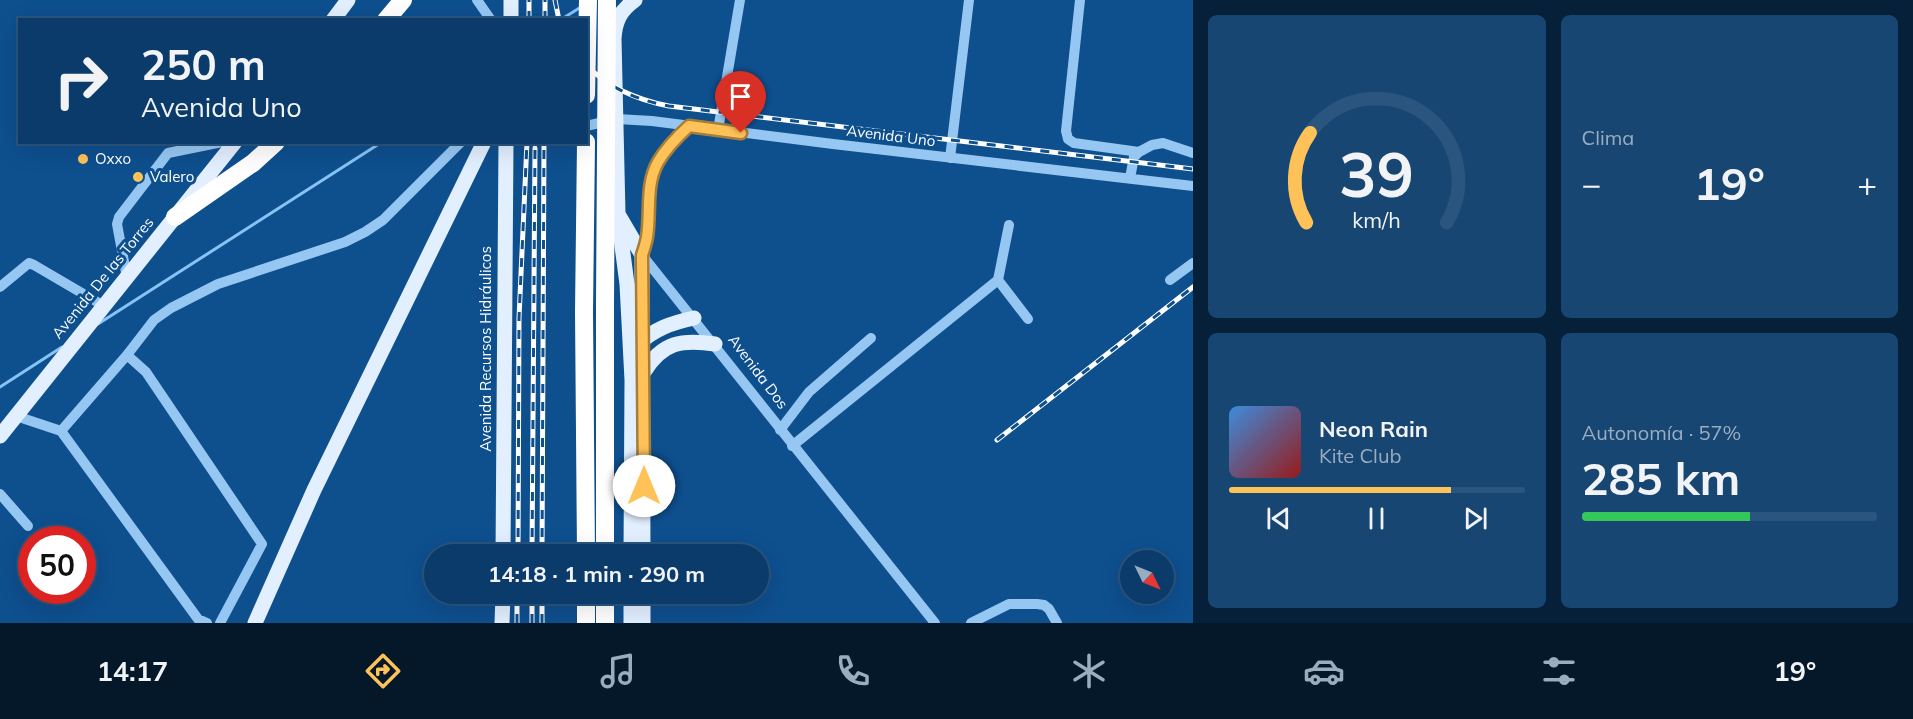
<!DOCTYPE html>
<html lang="es">
<meta charset="utf-8">
<style>
body{margin:0;font-family:Mulish,sans-serif;background:#184672;color:#f1f3f6;height:100vh;display:flex;flex-direction:column;font-size:22px;white-space:nowrap}
*{box-sizing:border-box;margin:0}
p{font-size:20px;color:#99adc1}
.icon{flex:none;width:33px;height:33px;fill:none;stroke:currentColor;stroke-width:2;stroke-linecap:round;stroke-linejoin:round}
.map{position:relative;flex:1;overflow:hidden}
.panel{display:flex;flex-direction:column;gap:15px;padding:15px;background:#06203a;width:720px}
.panel>*{flex:none}
.top-card{position:absolute;left:18px;top:18px;width:570px;height:126px;border-radius:0px;box-shadow:0 6px 24px #0002,0 0 0 2px #2a557e;background:#0a3b6a;color:#f1f3f6;overflow:hidden}
.needle{width:39px;rotate:133deg}
.buttons{position:absolute;left:1120px;top:550px;display:grid;gap:12px}
.buttons a{display:grid;place-items:center;width:54px;height:54px;border-radius:50%;background:#0a3b6a;box-shadow:0 6px 24px #0002,0 0 0 2px #2a557e;font-size:30px}
.speed{position:absolute;left:18px;top:526px;display:flex;gap:12px;font-size:30px;font-weight:700;text-align:center}
.speed>*{display:grid;place-content:center;width:78px;height:78px;border-radius:50%;background:#0a3b6a;box-shadow:0 6px 24px #0002,0 0 0 2px #2a557e;line-height:1}
.speed .limit{border:9px solid #d22;background:#fff;color:#111}
.pin{position:absolute;display:grid;place-items:center;width:51px;height:51px;color:#fff;margin:-62px -26px;border-radius:50% 50% 50% 0;rotate:-45deg;box-shadow:0 0 6px #0007}
.pin .icon{rotate:45deg}
.me{position:absolute;width:66px;margin:-33px;rotate:0deg;stroke-linejoin:round;filter:drop-shadow(0 0 4px #0008)}
.turn{display:flex;align-items:center;gap:21px;height:126px;padding:0 24px;font-size:27px}
.turn .icon{width:78px;height:78px;stroke-width:2.5}
.turn b{display:block;font-size:42px;line-height:51px}
.big{font-size:45px;font-weight:700;line-height:1.1}
.panel .card{flex:1;display:flex;flex-direction:column;justify-content:center;gap:9px;min-width:0;padding:0 21px;border-radius:9px;background:#184672}
.panel .dial{align-items:center;gap:0}
.dial svg{height:156px;overflow:visible;fill:none;stroke:#2a557e;stroke-width:7;stroke-linecap:round;text-anchor:middle}
.dial text{fill:#f1f3f6;stroke:none}
.song{display:flex;align-items:center;gap:18px}
.cover{width:72px;height:72px;border-radius:9px;background:linear-gradient(135deg,hsl(210 70% 55%),hsl(0 70% 35%))}
.played{height:6px;border-radius:3px;background:linear-gradient(90deg,#ffc258 75%,#2a557e 75%)}
.keys{display:flex;justify-content:space-around;direction:ltr}
.heat{display:flex;justify-content:space-between;align-items:center;font-size:33px;direction:ltr}
.charge{height:9px;border-radius:4px;background:linear-gradient(90deg,#34c759 57%,#2a557e 0)}
.panel .tiles{flex:1;display:grid;gap:15px;grid-template-columns:repeat(2,1fr)}
.trip{position:absolute;left:424px;top:544px;width:345px;height:60px;border-radius:30px;background:#0a3b6a;box-shadow:0 6px 24px #0002,0 0 0 2px #2a557e;font-weight:700;line-height:60px;text-align:center}
.menu{display:flex;height:96px;justify-content:space-around;align-items:center;background:#04182a;color:#99adc1}
.menu .icon{width:42px;height:42px}
.menu .active{color:#ffc258}
.menu b{font-size:27px;color:#f1f3f6}
main{display:flex;flex:1;min-height:0}
.map>svg:first-child{display:block}
.lines{fill:none;stroke-linecap:round;stroke-linejoin:round}
.stream{stroke:#87c3f7;stroke-width:3}
.minor{stroke:#96c7f3;stroke-width:10}
.major{stroke:#e2efff;stroke-width:15}
.highway{stroke:#fff;stroke-width:18}
.rail-casing{stroke:#fff;stroke-width:5}
.rail{stroke:#0e4f8e;stroke-width:3;stroke-dasharray:9;stroke-linecap:butt}
.highway-bridge{stroke:#fff;stroke-width:18}
.route-casing{stroke:#a67e39;stroke-width:15}
.route{stroke:#ffc258;stroke-width:10}
.poi-dot{fill:#ffc258;stroke:#0e4f8e;stroke-width:2}
.labels{text-anchor:middle;stroke-width:6;stroke-linejoin:round;paint-order:stroke}
.street-label{font-size:15px;fill:#fff;stroke:#0e4f8e}
.poi-label{font-size:15px;fill:#fff;stroke:#0e4f8e;text-anchor:start}
</style>
<main>
<div class="map">
<svg width="1193" height="623" viewBox="0 0 1193 623">
<rect width="100%" height="100%" fill="#0e4f8e"/>
<g class="lines">
<path class="stream" d="M565,17L581,7
M98,324L382,142
M0,387L62,347"/>
<path class="minor" d="M477,0L491,20
M1080,0L1066,131L1068,139L1074,143L1139,152
M586,126L617,119L652,121L833,144L1193,186
M689,126C677,137 666,148 658,162C645,185 651,212 647,237C646,243 644,249 642,255L935,623
M718,130L740,0
M950,158L969,0
M1130,178L1134,157L1139,152L1152,145L1163,143L1193,153
M127,278L117,224L119,217L168,153L222,142
M998,280L1009,225
M1170,280L1193,263
M0,287L29,263L34,265L104,306
M127,355L154,320L171,308L218,284L345,242L365,232L383,220L461,142
M16,416L61,431L198,619L207,623
M780,430L809,392L871,338
M61,431L127,355L146,372L262,544L220,623
M792,446L998,280L1028,319
M0,494L28,526
M971,623L1009,604H1037L1044,605L1049,609L1057,623"/>
<path class="major" d="M511,0V20
M635,0C620,11 615,21 614,39L618,214L642,255L643,555
M333,20L348,0
M619,223L627,284L632,380L631,555
M637,345C654,329 671,323 694,318
M644,372C662,342 682,339 715,344
M0,436L235,142
M503,555L506,142
M255,623L314,490L484,142
M502,623L503,594
M631,623V594
M643,623V594"/>
<path class="highway" d="M386,20L403,0
M175,217L253,163L276,142
M584,312L586,555
M605,555V305
M586,594V623
M605,623V594"/>
<defs>
<path id="rail" d="M555,0L559,20
M529,20V0
M545,20V0
M586,65C609,88 637,100 669,106L1193,169
M997,440L1193,287
M518,555L519,318L527,142
M532,555L535,148
M542,555L544,142
M517,623V594
M532,623V594
M542,623V594"/>
</defs>
<use href="#rail" class="rail-casing"/>
<use href="#rail" class="rail"/>
<path class="highway-bridge" d="M586,95L588,0
M605,305L607,0
M584,312L586,142"/>
</g>
<g class="lines">
<defs>
<path id="route" d="M644,486L642,255C644,249 646,243 647,237C651,212 645,185 658,162C666,148 677,137 689,126L741,133"/>
</defs>
<use href="#route" class="route-casing"/>
<use href="#route" class="route"/>
</g>
<g class="poi-dot">
<circle cx="83" cy="159" r="6"/>
<circle cx="138" cy="177" r="6"/>
</g>
<g class="labels">
<g class="street-label">
<text transform="translate(891 136) rotate(7)" y="5">Avenida Uno</text>
<text transform="translate(103 278) rotate(-51)" y="5">Avenida De las Torres</text>
<text transform="translate(486 349) rotate(-90)" y="5">Avenida Recursos Hidráulicos</text>
<text transform="translate(758 372) rotate(53)" y="5">Avenida Dos</text>
</g>
<g class="poi-label">
<text x="95" y="164">Oxxo</text>
<text x="150" y="182">Valero</text>
</g>
</g>
</svg>
<div class="buttons">
<a><svg class="needle" viewBox="-14 -14 28 28"><path d="M0-13l5 13h-10z" fill="#e53935"/><path d="M0 13l5-13h-10z" fill="#99adc1"/></svg></a>
</div>
<div class="speed"><div class="limit">50</div></div>
<div class="pin" style="left:741px;top:133px;background:#d93025"><svg class="icon" aria-label="arrive" viewBox="0 0 24 24"><path d="M6 21V4h12l-3 4 3 4H6"/></svg></div>
<svg class="me" style="left:644px;top:486px" viewBox="-20 -20 40 40"><circle r="19" fill="#fff"/><path d="M0-13L10 11 0 6-10 11z" fill="#ffc258"/></svg>
<div class="trip">14:18 · 1 min · 290 m</div>
<div class="top-card">
<div class="turn"><svg class="icon" aria-label="right" viewBox="0 0 24 24"><path d="M7 20v-9h11M14 6l5 5-5 5"/></svg><div><b>250 m</b>Avenida Uno</div></div>
</div>
</div>
<section class="panel">
<div class="tiles">
<div class="card dial"><svg viewBox="0 0 100 80">
<path d="M14 69A42 42 0 1 1 86 69"/>
<path d="M14 69A42 42 0 0 1 16 23" stroke="#ffc258"/>
<text x="50" y="56" font-size="32" font-weight="700">39</text>
<text x="50" y="72" font-size="11">km/h</text>
</svg></div>
<div class="card"><p>Clima</p>
<div class="heat"><a>−</a><b class="big">19°</b><a>+</a></div>
</div>
<div class="card">
<div class="song"><i class="cover"></i><div><b>Neon Rain</b><p>Kite Club</p></div></div>
<div class="played"></div>
<div class="keys"><svg class="icon" aria-label="previous" viewBox="0 0 24 24"><path d="M18 5L8 12l10 7zM5 5v14"/></svg><svg class="icon" aria-label="pause" viewBox="0 0 24 24"><path d="M8 5v14M16 5v14"/></svg><svg class="icon" aria-label="next" viewBox="0 0 24 24"><path d="M6 5l10 7-10 7zM19 5v14"/></svg></div>
</div>
<div class="card"><p>Autonomía · 57%</p><b class="big">285 km</b><div class="charge"></div></div>
</div>
</section>
</main>
<nav class="menu">
<b>14:17</b>
<svg class="icon active" aria-label="directions" viewBox="0 0 24 24"><path d="M12 3l9 9-9 9-9-9zM9 14v-3h6M13 9l2 2-2 2"/></svg>
<svg class="icon" aria-label="music" viewBox="0 0 24 24"><path d="M9 18V5l10-2v13"/><circle cx="6" cy="18" r="3"/><circle cx="16" cy="16" r="3"/></svg>
<svg class="icon" aria-label="phone" viewBox="0 0 24 24"><path d="M5 4h4l2 5-3 2q2 4 5 5l2-3 5 2v4C11 20 4 13 5 4z"/></svg>
<svg class="icon" aria-label="climate" viewBox="0 0 24 24"><path d="M12 3v18M4 7l16 10M4 17L20 7"/></svg>
<svg class="icon" aria-label="car" viewBox="0 0 24 24"><path d="M5 17H2v-5l4-1 3-4h7l3 4 3 1v5h-3M9 17h6M6 11h13"/><circle cx="7" cy="17" r="2"/><circle cx="17" cy="17" r="2"/></svg>
<svg class="icon" aria-label="filters" viewBox="0 0 24 24"><path d="M4 7h16M4 17h16"/><circle cx="9" cy="7" r="2"/><circle cx="15" cy="17" r="2"/></svg>
<b>19°</b>
</nav>
